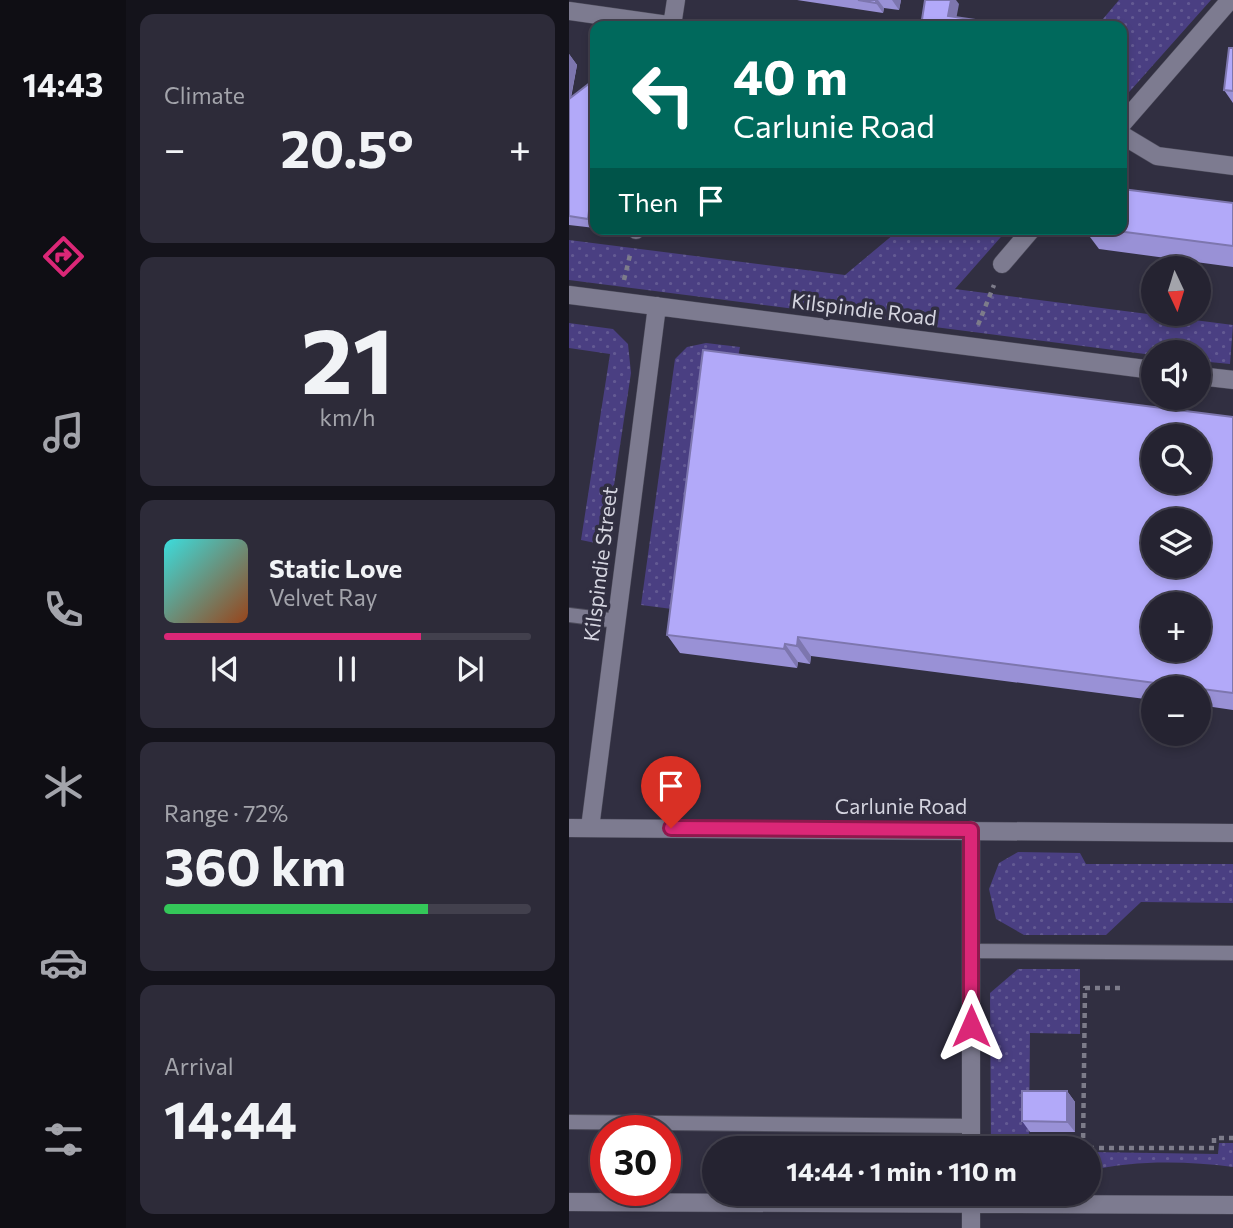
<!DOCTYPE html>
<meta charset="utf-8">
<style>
body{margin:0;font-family:Commissioner,sans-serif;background:#2d2b39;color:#f1f3f6;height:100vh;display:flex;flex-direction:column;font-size:26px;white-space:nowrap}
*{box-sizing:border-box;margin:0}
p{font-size:23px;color:#a3a4ab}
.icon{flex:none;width:38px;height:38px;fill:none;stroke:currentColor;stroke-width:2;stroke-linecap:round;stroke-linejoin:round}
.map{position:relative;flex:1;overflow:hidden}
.side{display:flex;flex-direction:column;gap:14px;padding:14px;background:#14131b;width:443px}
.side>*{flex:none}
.guide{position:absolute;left:21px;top:21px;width:537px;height:214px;border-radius:14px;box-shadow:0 4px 10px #0003,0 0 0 2px #42404d;background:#00695c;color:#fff;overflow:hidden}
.needle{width:46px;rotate:176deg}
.fabs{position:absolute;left:572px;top:256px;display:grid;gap:14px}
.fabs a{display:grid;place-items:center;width:70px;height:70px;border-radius:50%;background:#252331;box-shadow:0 4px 10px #0003,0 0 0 2px #42404d;font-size:35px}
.speed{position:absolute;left:21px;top:1115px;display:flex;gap:14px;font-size:35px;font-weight:700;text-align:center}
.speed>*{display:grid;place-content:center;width:91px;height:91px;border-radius:50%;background:#252331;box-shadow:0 4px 10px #0003,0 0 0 2px #42404d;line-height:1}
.speed .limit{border:10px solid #d22;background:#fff;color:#111}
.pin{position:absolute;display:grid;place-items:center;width:60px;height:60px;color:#fff;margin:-72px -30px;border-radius:50% 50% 50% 0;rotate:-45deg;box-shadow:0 0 7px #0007}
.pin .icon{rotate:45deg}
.me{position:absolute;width:77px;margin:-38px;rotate:0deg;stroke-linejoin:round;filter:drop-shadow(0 0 5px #0008)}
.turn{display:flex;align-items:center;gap:24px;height:147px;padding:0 28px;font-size:32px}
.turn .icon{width:91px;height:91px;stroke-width:2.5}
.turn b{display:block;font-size:49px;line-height:60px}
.then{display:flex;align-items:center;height:66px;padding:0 28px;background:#0003;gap:14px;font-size:26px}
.big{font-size:52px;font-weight:700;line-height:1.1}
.side .card{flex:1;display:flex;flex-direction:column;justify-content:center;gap:10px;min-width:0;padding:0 24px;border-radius:14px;background:#2d2b39}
.side .dial{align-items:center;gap:0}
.dial b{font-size:91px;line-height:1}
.song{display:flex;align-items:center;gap:21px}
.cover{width:84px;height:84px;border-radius:10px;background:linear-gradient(135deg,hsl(180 70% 55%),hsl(20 70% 35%))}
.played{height:7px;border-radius:4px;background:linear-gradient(90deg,#db2777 70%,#42404d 70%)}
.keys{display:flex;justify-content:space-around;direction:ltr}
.heat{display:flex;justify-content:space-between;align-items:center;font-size:38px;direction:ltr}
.charge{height:10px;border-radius:5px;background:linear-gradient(90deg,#34c759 72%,#42404d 0)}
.trip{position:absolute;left:133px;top:1136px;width:399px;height:70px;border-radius:35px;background:#252331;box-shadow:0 4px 10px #0003,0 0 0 2px #42404d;font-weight:700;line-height:70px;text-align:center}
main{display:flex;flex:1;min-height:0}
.dock{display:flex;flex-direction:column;width:126px;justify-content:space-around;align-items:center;background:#0f0e14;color:#a3a4ab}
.dock .icon{width:49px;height:49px}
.dock .active{color:#db2777}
.dock b{font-size:32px;color:#f1f3f6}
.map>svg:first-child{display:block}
.grass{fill:url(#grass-dots)}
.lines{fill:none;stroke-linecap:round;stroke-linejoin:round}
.service-casing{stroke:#4d4c5b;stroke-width:16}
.minor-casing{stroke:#4d4c5b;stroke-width:19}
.path{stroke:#7d7c8a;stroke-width:4.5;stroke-dasharray:5 5;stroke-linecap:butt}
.service{stroke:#7d7b90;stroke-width:14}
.minor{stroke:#7d7b90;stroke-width:18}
.wall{fill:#9991d6}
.shaded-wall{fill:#7d76ae}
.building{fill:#b2a9f9;stroke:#7d76ae;stroke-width:2;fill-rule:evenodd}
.route-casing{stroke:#8e194d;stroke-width:18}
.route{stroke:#db2777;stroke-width:12}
.labels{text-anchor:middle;stroke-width:7;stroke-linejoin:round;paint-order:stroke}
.street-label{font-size:21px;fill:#d4d4df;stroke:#312f41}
</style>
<main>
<nav class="dock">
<b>14:43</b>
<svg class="icon active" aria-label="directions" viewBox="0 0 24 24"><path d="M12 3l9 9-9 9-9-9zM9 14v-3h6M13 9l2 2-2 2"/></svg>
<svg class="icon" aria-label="music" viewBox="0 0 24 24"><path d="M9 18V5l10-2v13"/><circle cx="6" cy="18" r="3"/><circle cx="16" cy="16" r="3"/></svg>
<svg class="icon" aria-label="phone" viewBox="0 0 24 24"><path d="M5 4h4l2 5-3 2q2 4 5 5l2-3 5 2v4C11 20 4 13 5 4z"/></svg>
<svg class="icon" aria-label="climate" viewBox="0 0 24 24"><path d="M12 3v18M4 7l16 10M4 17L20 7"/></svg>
<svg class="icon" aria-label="car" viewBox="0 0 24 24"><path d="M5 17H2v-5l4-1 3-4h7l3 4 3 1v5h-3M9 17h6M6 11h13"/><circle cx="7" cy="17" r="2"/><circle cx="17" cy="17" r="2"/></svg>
<svg class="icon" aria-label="filters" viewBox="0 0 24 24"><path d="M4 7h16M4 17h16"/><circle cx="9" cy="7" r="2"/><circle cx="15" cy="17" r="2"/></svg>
</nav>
<section class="side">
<div class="card"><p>Climate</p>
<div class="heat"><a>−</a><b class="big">20.5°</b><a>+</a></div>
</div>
<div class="card dial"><b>21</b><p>km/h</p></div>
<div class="card">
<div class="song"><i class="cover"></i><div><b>Static Love</b><p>Velvet Ray</p></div></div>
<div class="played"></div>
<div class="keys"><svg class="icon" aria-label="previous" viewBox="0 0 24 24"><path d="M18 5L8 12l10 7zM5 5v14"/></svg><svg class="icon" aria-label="pause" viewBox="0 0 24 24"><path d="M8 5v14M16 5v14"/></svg><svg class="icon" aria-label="next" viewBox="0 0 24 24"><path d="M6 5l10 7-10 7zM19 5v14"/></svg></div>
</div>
<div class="card"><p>Range · 72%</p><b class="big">360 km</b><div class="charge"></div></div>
<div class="card"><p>Arrival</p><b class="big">14:44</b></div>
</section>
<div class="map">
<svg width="665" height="1228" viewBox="0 0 665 1228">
<defs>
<pattern id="grass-dots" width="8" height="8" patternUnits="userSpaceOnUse" patternTransform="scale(1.75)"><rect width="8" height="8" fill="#4a3f82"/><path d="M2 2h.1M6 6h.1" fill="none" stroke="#635a93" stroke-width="1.8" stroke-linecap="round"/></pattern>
</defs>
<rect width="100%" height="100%" fill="#312f41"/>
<path class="grass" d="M550,0H642L553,100V26H528Z
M331,229H439L386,289L664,325L661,364L630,361V352H584V355L0,280V240L276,275Z
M0,323L44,329L59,344L62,373L36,545L12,540L41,354L0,348Z
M137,343L171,347L169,357L103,609L72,605L106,359L118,347Z
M449,852L511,853L517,864H664V903L572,902L537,935H455L427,919L420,889L430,863Z
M449,969H511V1034L461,1033L460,1148H422L421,993Z
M650,1143H664V1167C617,1161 566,1160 520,1171V1152L649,1154Z"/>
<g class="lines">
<defs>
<path id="service" d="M0,615L48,621
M402,951L665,953
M0,1122L402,1126"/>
<path id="minor" d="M0,11L106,26
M103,26L107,0
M553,124L661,0
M553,135L588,156L665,166
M67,230V229
M433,264L463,229
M0,295L584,370
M630,376L665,380
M0,828L665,833
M21,828L88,306
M402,830V1148
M0,1202L665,1205
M402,1228V1194"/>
</defs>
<use href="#service" class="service-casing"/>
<use href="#minor" class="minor-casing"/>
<path class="path" d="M55,280L62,251
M409,325L425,285
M514,1148L516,988H556
M520,1148H645V1138H665"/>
<use href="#service" class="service"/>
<use href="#minor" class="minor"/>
</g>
<path class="wall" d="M228,0H332L330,10L315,8L314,13Z
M664,48V103L655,90Z
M0,54L8,65L2,98L26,79V228L0,225Z
M664,203V267L530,249L515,229H553Z
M664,417V710L630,705V688H584V700L242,656L241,664L229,662L228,668L111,653L98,635Z
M498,1091L506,1102V1132H461L453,1121Z"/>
<path class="shaded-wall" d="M307,0H309L315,8L314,13L307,3Z
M323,0H332L330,10Z
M382,0H387L390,4L386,25L379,16Z
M0,54L8,65L1,101L0,99Z
M22,195L26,201V228L19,219Z
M229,637L242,656L241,664L228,646Z
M216,644L229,662L228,668L215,649Z
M498,1091L506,1102V1132L498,1122Z"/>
<path class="building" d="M289,0H307V3Z
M356,0H382L379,16L414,21L413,26H352Z
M660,48H664V91L655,90Z
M26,79V196L22,195L19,219L0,216V99Z
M553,189L664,203V246L533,229H553Z
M134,350L664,417V693L229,637L228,646L216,644L215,649L98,635ZM584,436H630V481H584ZM584,520H630V565H584ZM584,604H630V649H584Z
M453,1091H498V1122L453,1121Z"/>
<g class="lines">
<defs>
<path id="route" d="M102,828L402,830V1026"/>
</defs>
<use href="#route" class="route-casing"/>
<use href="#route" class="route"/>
</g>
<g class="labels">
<g class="street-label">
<text transform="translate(295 310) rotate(7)" y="7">Kilspindie Road</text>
<text transform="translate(32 564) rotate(-83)" y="7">Kilspindie Street</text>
<text x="332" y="814">Carlunie Road</text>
</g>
</g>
</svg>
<div class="fabs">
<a><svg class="needle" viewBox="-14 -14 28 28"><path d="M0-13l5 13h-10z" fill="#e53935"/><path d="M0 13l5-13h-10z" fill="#a3a4ab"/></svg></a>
<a><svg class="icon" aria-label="sound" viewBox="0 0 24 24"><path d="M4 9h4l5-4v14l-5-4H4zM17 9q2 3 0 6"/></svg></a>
<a><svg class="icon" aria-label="search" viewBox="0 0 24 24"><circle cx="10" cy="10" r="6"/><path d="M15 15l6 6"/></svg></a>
<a><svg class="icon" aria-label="layers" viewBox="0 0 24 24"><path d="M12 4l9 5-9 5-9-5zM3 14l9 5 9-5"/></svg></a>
<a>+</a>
<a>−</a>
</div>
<div class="speed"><div class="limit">30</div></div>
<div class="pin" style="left:102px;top:828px;background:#d93025"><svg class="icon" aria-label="arrive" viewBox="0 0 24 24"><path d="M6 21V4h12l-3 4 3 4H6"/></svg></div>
<svg class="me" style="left:402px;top:1026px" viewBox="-20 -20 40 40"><path d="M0-17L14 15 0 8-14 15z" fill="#db2777" stroke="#fff" stroke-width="4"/></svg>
<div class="trip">14:44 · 1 min · 110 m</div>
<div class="guide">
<div class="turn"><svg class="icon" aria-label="left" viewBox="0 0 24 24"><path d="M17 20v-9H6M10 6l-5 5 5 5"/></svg><div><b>40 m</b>Carlunie Road</div></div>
<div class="then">Then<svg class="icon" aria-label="arrive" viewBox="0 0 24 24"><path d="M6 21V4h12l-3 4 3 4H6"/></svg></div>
</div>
</div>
</main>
